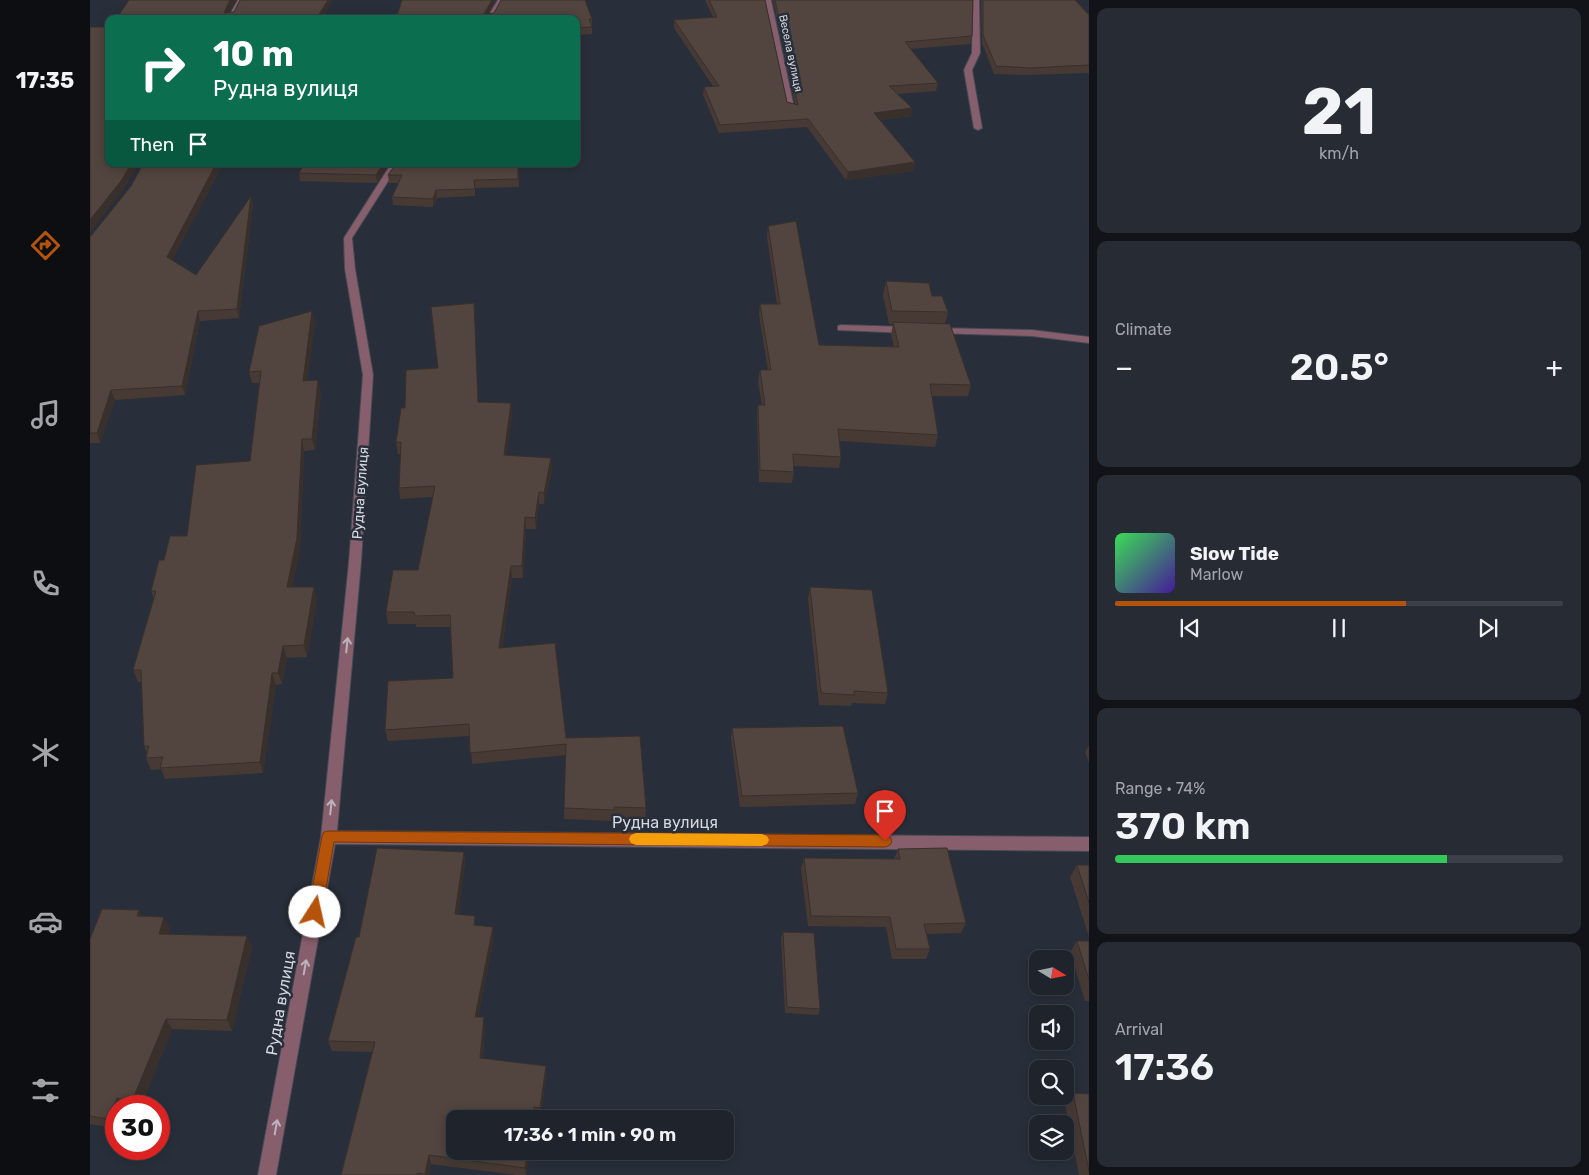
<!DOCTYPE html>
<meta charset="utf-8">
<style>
body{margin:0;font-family:Rubik,sans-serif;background:#272b34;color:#f1f3f6;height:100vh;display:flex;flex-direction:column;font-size:19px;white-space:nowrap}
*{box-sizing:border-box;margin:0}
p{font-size:16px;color:#a1a4a9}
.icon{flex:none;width:28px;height:28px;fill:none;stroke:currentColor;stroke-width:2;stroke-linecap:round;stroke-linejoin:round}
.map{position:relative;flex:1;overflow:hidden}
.sheet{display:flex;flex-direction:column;gap:8px;padding:8px;background:#111318;width:500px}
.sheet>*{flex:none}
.banner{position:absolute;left:15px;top:15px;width:475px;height:152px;border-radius:10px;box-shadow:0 2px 12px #0003,0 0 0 1px #3c4048;background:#0b6e4f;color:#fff;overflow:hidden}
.needle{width:32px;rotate:100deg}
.tools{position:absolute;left:939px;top:950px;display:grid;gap:10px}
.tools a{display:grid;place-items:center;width:45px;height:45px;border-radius:10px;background:#1f232c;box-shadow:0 2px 12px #0003,0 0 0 1px #3c4048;font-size:25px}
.speed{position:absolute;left:15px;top:1095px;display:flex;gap:10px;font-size:25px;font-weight:700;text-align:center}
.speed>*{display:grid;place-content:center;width:65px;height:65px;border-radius:50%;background:#1f232c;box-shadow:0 2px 12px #0003,0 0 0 1px #3c4048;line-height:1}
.speed .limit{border:8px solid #d22;background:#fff;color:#111}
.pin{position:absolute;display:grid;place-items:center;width:42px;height:42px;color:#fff;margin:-51px -21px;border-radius:50% 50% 50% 0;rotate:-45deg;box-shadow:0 0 5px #0007}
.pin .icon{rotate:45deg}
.me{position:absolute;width:55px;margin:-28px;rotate:10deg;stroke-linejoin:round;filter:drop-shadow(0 0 4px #0008)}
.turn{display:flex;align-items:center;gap:18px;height:105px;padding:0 25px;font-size:22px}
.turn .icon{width:65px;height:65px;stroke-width:2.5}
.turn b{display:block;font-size:35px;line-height:42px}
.then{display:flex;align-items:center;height:48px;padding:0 25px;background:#0003;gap:10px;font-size:19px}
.big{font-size:38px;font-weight:600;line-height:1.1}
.sheet .card{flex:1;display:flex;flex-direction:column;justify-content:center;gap:8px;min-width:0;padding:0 18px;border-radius:10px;background:#272b34}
.sheet .dial{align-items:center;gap:0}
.dial b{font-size:65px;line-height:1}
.song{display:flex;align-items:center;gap:15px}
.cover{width:60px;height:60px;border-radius:8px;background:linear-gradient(135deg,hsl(130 70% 55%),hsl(260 70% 35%))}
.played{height:5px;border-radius:2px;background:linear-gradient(90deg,#b45309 65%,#3c4048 65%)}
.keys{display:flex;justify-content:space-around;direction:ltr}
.heat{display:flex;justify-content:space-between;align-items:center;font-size:28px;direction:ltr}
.charge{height:8px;border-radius:4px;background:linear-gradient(90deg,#34c759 74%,#3c4048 0)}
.trip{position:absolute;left:356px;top:1110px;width:288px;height:50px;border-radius:10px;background:#1f232c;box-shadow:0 2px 12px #0003,0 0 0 1px #3c4048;font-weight:600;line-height:50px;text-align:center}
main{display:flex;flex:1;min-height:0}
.dock{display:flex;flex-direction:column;width:90px;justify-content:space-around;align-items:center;background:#0c0e12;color:#a1a4a9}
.dock .icon{width:35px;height:35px}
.dock .current{color:#b45309}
.dock b{font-size:22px;color:#f1f3f6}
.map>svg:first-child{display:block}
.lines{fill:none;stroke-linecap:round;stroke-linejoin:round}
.minor-casing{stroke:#444a54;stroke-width:2}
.minor{fill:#875e6b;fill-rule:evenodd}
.wall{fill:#473a35}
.shaded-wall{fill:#39302b}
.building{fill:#52443e;stroke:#39302b}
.oneway{stroke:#bdb3bc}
.route{fill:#b45309;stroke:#753606}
.slow{fill:#f59e0b}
.labels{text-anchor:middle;stroke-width:5;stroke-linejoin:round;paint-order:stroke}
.far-street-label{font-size:11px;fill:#d4d7df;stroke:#292f3a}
.street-label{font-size:14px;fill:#d4d7df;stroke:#292f3a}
.near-street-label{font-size:16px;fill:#d4d7df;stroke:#292f3a}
</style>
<main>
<nav class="dock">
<b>17:35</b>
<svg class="icon current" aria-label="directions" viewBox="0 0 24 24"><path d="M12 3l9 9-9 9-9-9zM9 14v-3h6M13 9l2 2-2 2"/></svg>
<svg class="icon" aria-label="music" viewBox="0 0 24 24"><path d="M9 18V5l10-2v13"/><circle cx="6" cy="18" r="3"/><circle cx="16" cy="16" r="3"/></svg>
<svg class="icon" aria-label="phone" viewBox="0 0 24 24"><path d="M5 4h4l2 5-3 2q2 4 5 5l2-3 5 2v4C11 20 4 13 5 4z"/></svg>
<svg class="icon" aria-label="climate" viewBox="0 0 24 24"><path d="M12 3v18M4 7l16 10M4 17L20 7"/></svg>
<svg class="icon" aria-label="car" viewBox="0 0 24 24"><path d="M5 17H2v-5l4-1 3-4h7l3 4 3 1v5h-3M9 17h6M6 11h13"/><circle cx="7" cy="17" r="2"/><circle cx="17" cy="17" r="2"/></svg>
<svg class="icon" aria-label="filters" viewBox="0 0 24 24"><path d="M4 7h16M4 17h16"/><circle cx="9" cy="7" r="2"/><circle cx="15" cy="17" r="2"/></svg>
</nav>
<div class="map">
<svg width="999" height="1175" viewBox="0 0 999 1175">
<rect width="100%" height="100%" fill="#292f3a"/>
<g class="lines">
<defs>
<path id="minor" d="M148,0H154L144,19H137Z
M408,0H414L403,19H396Z
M675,0H681L705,112L698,110Z
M883,0H889L890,53L882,70L892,128L888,130L884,128L874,70L882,53Z
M301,164H309L262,238L265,269L283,375L271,562L247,831L999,837V851L245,844L186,1175H168L231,837L259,562L273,375L255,269L254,238Z
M751,325L817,327L822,330L817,333L748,330V326Z
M847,328L942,330L999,337V343L942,336L843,333L842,331Z"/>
</defs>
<use href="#minor" class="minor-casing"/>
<use href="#minor" class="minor"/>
</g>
<path class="wall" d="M312,0H406L399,13L502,19V34L486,35V19H306Z
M615,0H675L697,102L705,104L683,0H883L882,36L880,44L820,49L848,83L846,91L807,94L821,116L790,120L825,162L823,171L756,180L717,127L629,133L613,95L614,87L623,86L584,28V20L623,17Z
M891,0H985L999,15V74L998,73L939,75L904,74L892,43Z
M133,164L82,260L106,275L163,205L149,318L110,321L95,395L25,400L10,443H0V236Z
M214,164H299L287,183L210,181L209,173Z
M428,164L429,187L385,188V196L347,198L343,207L303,205L302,197L309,183H299L298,175Z
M678,226L729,345L804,347L801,334L803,324H799L793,295L796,281L842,296L858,312L855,324L881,385L878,396H842L848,435L845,447L750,441L751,457L749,468L703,466L704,472L702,483L669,482L667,416L668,405H672L668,382L670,370H678L669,315L670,304H687L677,237Z
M384,303L388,402L422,414L416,455L462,470L454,504H449L446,529H436L433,578H422L412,648L476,738L556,808L555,819L524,818V821L474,819L476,755L382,764L380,736L298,741L295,730L363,678L361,627H326V624H298L296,612L328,570L343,497L310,499L309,488L311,454H308L306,442L315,408L348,368Z
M225,323L217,381L231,392L225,450L214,451L210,549L202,587L227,599L217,657L197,658L192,684L186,685L173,773L75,779L71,769L61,770L56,758L57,753L54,746L52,682H48L43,670L64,599L61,591L74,560L97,536L160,461L170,383H162L159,372Z
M720,587L798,693L795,704L762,703L761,706L729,705L718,599Z
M642,728L768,793L765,804L650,807L641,739Z
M999,745V763L995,752Z
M808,849L876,923L871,933L837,934L840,949L836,959H802L796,927L718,926L711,869L714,858L804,859Z
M374,852L375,863L368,914L386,925L404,937L388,1017L395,1028L393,1058L456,1066V1075L451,1117L445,1116L365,1151H440L436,1175H426L341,1164L339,1175H251L282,1052L242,1051L238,1041L269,937Z
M987,865H999V937L980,877Z
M49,910L52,916L80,928L78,935L157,936L162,947L142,1031L82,1029L51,1106H26V1125L25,1128L0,1124V939Z
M693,932L730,1009L728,1015L695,1013L691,938Z
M987,941H999V1001H995L980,952Z
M983,1093L999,1094V1175H989L975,1104Z"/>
<path class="shaded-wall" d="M140,0H146L137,19L134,13Z
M238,0H243L232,19H226Z
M402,0H406L396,19L394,14Z
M822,108L821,116L782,121L784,113Z
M825,162L823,171L756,180L758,172Z
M41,164H49L33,190L0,233V220Z
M126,164H133L79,266L77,257Z
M293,164H299L287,183L286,175Z
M346,190L347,198L343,207V199Z
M161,196L163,205L149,318L147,309Z
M108,311L110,321L95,395L92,386Z
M222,311L225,323L216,393L213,381Z
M228,380L231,392L225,450L222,439Z
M21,390L25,400L10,443L7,433Z
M421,403L422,414L415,466L414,455Z
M212,439L214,451L210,549L200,599L197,587Z
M461,458L462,470L454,504V493Z
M449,492V504L446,529L445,518Z
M435,517L436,529L433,578L432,566Z
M421,566L422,578L410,659L409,648Z
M224,587L227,599L217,657L214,645Z
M193,646L197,658L192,684L188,673Z
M182,673L186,685L173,773L170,762Z
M374,852L375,863L367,925L365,914Z
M49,910L55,921L47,916Z
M74,917L80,928L74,945L69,934Z
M403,927L404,937L386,1027L385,1017Z
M157,936L162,947L142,1031L137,1020Z
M394,1017L395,1028L392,1067L390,1058Z
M76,1019L82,1029L51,1106H46L42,1101Z
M456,1066V1075L451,1117L450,1108Z
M27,1098L33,1106H26V1125L25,1128L18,1119Z
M444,1107L445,1119H443Z
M438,1151H440L436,1175L435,1168Z
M339,1155L341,1164L339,1175H335Z"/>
<path class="building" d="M39,0H140L134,13L144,12L150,0H238L226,19H26Z
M312,0H402L394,14L404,13L411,0H495L502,19H499L502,27L486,28V19H306Z
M619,0H675L697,102L708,105L685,0H883L882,36L815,42L848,83L799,86L822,108L784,113L825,162L758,172L718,119L630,125L614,87L629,86L584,20L627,17Z
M893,0H985L999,15V65L941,68L906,66L893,35Z
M0,27H19V164H41L31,181L0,220Z
M53,164H126L77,257L106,275L161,196L147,309L108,311L92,386L21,390L7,433H0V236H1L41,186Z
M214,164H293L286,175L209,173Z
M306,164H428V179L384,180L385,189L346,190L343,199L302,197L312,175H298Z
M706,221L729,345L809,347L803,322L860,324L881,385L840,384L848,435L748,429L751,457L703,454L704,472L670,470L668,405H675L670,370H681L670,304H690L678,226Z
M796,281L839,283L842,296H852L858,312L802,311Z
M384,303L388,402L421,403L414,455L461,458L454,493L449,492L445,518L435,517L432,566H421L409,648L465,643L476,738L550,736L556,808L524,807V810L474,808L476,744L380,753L379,724L295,730L298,681L363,678L360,615L325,616L324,612H296L303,570H328L345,486L309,488L311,442H306L311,408H315L316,370L348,368L341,307Z
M222,311L213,381L228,380L222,439H212L207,538L197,587H224L214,645L193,646L188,673H182L170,762L70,768L73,757L56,758L59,746H54L51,670H43L66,591H61L69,560H74L80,536H97L106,465L160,461L171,371L159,372L169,326Z
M720,587L782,590L798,693L764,691V695L731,693Z
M753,726L768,793L652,796L642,728Z
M287,848L374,852L365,914L385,916L384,925L403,927L385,1017H394L390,1058L456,1066L450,1108L444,1107L443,1119H365V1151H438L435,1168L339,1155L335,1174L327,1173V1175H251L285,1042L238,1041L266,937H269Z
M857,848L876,923L834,924L840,949H806L800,917L721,916L714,858L810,859L808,849Z
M987,865H999V903Z
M12,909L49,910L47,916L74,917L69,934L157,936L137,1020L76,1019L42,1101L27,1098L18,1119L0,1116V939Z
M693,932L724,933L730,1009L697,1007Z
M987,941H999V980Z
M983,1093L999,1094V1171Z"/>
<defs><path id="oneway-shaft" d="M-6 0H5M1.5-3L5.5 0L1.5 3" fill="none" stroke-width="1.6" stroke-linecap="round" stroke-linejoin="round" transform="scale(1.25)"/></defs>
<g class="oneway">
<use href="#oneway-shaft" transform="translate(257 645) rotate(-84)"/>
<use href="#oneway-shaft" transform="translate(241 807) rotate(-84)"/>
<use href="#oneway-shaft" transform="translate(215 967) rotate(-80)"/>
<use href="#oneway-shaft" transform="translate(186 1127) rotate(-80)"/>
</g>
<path class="route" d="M238,831L795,835L800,837L802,841L800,845L795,847L244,842L232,912L230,916L225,918L220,916L218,912L232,836L234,832Z"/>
<path class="slow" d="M546,833L672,834L677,836L679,840L677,844L672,846L546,845L541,843L539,839L541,835Z"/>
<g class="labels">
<g class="far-street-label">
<text transform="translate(701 53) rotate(78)" y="4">Весела вулиця</text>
</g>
<g class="street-label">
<text transform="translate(270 493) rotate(-86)" y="5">Рудна вулиця</text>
</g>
<g class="near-street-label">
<text x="575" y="828">Рудна вулиця</text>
<text transform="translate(190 1003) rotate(-80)" y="6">Рудна вулиця</text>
</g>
</g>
</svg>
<div class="tools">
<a><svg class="needle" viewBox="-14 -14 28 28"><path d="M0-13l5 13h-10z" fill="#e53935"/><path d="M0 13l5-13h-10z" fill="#a1a4a9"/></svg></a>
<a><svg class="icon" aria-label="sound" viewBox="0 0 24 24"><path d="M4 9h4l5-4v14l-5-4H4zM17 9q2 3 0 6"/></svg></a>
<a><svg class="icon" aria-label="search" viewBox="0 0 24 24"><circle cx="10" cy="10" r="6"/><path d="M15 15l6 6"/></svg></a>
<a><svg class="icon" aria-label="layers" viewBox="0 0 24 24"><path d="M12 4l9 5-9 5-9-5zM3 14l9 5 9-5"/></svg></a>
</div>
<div class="speed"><div class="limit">30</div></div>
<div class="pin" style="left:795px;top:841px;background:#d93025"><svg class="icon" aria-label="arrive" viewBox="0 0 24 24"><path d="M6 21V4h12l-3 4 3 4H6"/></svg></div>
<svg class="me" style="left:225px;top:912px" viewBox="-20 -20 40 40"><circle r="19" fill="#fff"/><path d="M0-13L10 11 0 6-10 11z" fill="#b45309"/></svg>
<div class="trip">17:36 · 1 min · 90 m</div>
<div class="banner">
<div class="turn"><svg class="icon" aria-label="right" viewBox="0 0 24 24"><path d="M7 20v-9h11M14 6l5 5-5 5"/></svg><div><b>10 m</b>Рудна вулиця</div></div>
<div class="then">Then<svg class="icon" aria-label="arrive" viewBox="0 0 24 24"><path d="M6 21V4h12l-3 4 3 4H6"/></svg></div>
</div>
</div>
<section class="sheet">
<div class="card dial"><b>21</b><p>km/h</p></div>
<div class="card"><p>Climate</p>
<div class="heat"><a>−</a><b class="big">20.5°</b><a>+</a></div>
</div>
<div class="card">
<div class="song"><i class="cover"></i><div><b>Slow Tide</b><p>Marlow</p></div></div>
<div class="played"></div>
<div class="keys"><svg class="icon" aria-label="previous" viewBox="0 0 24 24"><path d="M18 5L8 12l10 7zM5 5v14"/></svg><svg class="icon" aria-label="pause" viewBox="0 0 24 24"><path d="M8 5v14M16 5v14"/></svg><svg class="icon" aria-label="next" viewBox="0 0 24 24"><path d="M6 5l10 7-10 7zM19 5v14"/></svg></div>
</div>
<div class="card"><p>Range · 74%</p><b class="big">370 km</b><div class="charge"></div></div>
<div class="card"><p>Arrival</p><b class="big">17:36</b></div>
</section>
</main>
